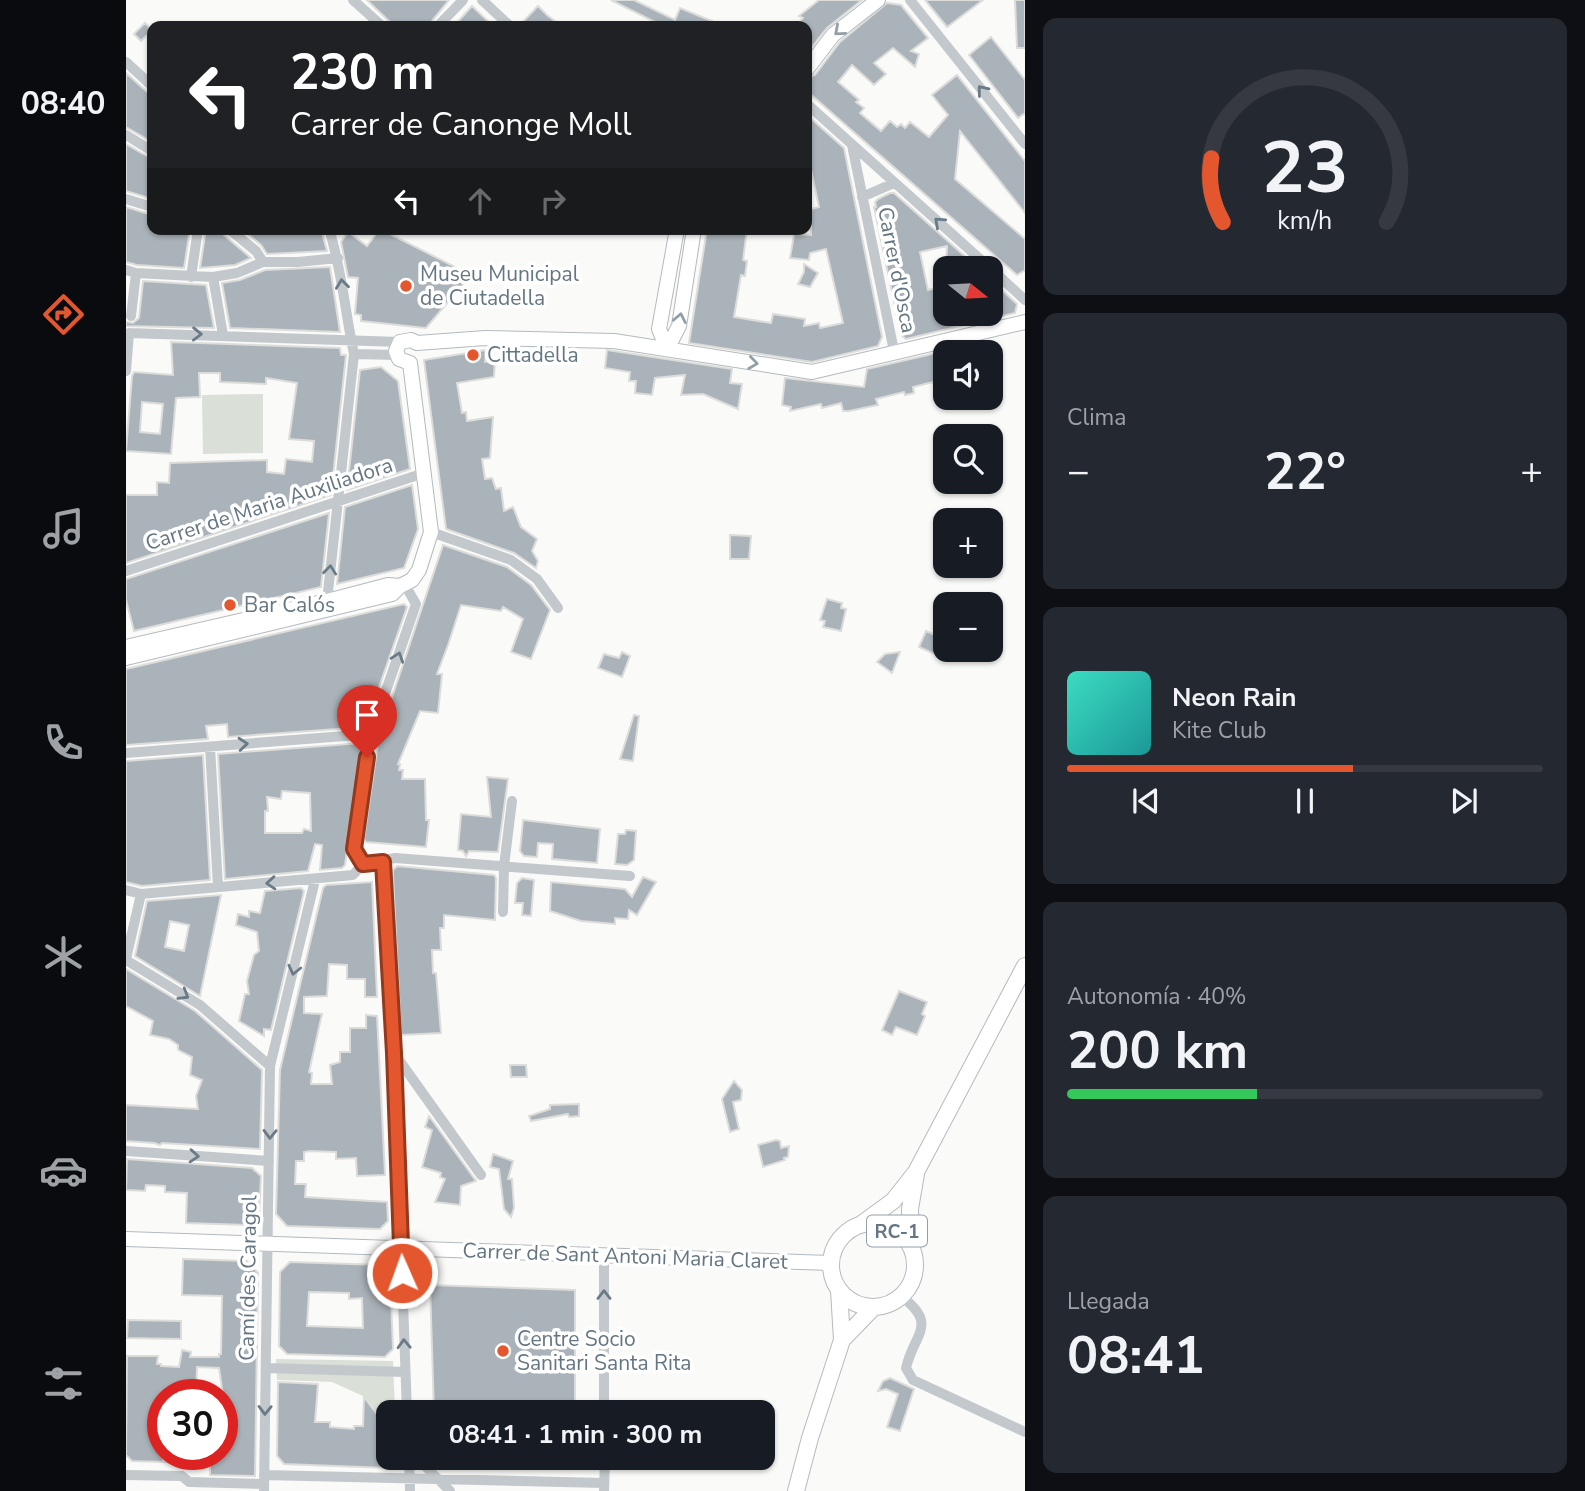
<!DOCTYPE html>
<html lang="es">
<meta charset="utf-8">
<style>
body{margin:0;font-family:"Nunito Sans",sans-serif;background:#242831;color:#f1f3f6;height:100vh;display:flex;flex-direction:column;font-size:26px;white-space:nowrap}
*{box-sizing:border-box;margin:0}
p{font-size:23px;color:#9ea1a6}
.icon{flex:none;width:38px;height:38px;fill:none;stroke:currentColor;stroke-width:2;stroke-linecap:round;stroke-linejoin:round}
.map{position:relative;flex:1;overflow:hidden}
.drawer{display:flex;flex-direction:column;gap:18px;padding:18px;background:#0d0f14;width:560px}
.drawer>*{flex:none}
.hud{position:absolute;left:21px;top:21px;width:665px;height:214px;border-radius:14px;box-shadow:0 2px 5px #0004;background:#202124;color:#fff;overflow:hidden}
.needle{width:46px;rotate:108deg}
.fabs{position:absolute;left:807px;top:256px;display:grid;gap:14px}
.fabs a{display:grid;place-items:center;width:70px;height:70px;border-radius:14px;background:#171b24;box-shadow:0 2px 5px #0004;font-size:35px}
.speed{position:absolute;left:21px;top:1379px;display:flex;gap:14px;font-size:35px;font-weight:700;text-align:center}
.speed>*{display:grid;place-content:center;width:91px;height:91px;border-radius:50%;background:#171b24;box-shadow:0 2px 5px #0004;line-height:1}
.speed .limit{border:10px solid #d22;background:#fff;color:#111}
.pin{position:absolute;display:grid;place-items:center;width:60px;height:60px;color:#fff;margin:-72px -30px;border-radius:50% 50% 50% 0;rotate:-45deg;box-shadow:0 0 7px #0007}
.pin .icon{rotate:45deg}
.me{position:absolute;width:77px;margin:-38px;rotate:358deg;stroke-linejoin:round;filter:drop-shadow(0 0 5px #0008)}
.turn{display:flex;align-items:center;gap:24px;height:147px;padding:0 28px;font-size:32px}
.turn .icon{width:91px;height:91px;stroke-width:2.5}
.turn b{display:block;font-size:49px;line-height:60px}
.lanes{display:flex;align-items:center;height:66px;padding:0 28px;background:#0003;justify-content:center;gap:35px;direction:ltr}
.lanes .off{opacity:.35}
.big{font-size:52px;font-weight:700;line-height:1.1}
.drawer .tile{flex:1;display:flex;flex-direction:column;justify-content:center;gap:10px;min-width:0;padding:0 24px;border-radius:14px;background:#242831}
.drawer .dial{align-items:center;gap:0}
.dial svg{height:182px;overflow:visible;fill:none;stroke:#363941;stroke-width:7;stroke-linecap:round;text-anchor:middle}
.dial text{fill:#f1f3f6;stroke:none}
.song{display:flex;align-items:center;gap:21px}
.cover{width:84px;height:84px;border-radius:10px;background:linear-gradient(135deg,hsl(170 70% 55%),hsl(180 70% 35%))}
.played{height:7px;border-radius:4px;background:linear-gradient(90deg,#e4572e 60%,#363941 60%)}
.keys{display:flex;justify-content:space-around;direction:ltr}
.heat{display:flex;justify-content:space-between;align-items:center;font-size:38px;direction:ltr}
.charge{height:10px;border-radius:5px;background:linear-gradient(90deg,#34c759 40%,#363941 0)}
.trip{position:absolute;left:250px;top:1400px;width:399px;height:70px;border-radius:14px;background:#171b24;box-shadow:0 2px 5px #0004;font-weight:700;line-height:70px;text-align:center}
main{display:flex;flex:1;min-height:0}
.tab-bar{display:flex;flex-direction:column;width:126px;justify-content:space-around;align-items:center;background:#090b0e;color:#9ea1a6}
.tab-bar .icon{width:49px;height:49px}
.tab-bar .current{color:#e4572e}
.tab-bar b{font-size:32px;color:#f1f3f6}
.map>svg:first-child{display:block}
.green{fill:#dadfd7}
.building{fill:#aab3b9;stroke:#dcdcda;stroke-width:2;fill-rule:evenodd}
.lines{fill:none;stroke-linecap:round;stroke-linejoin:round}
.secondary-casing{stroke:#b3babf;stroke-width:16}
.primary-casing{stroke:#b5babe;stroke-width:18}
.street{stroke:#c3c8cc;stroke-width:10}
.secondary{stroke:#fff;stroke-width:14}
.primary{stroke:#fff;stroke-width:16}
.oneway{stroke:#939fa8}
.oneway2{stroke:#6a7a87}
.route-casing{stroke:#94391e;stroke-width:18}
.route{stroke:#e4572e;stroke-width:12}
.poi-dot{fill:#e4572e;stroke:#fff;stroke-width:2.5}
.labels{text-anchor:middle;stroke-width:7;stroke-linejoin:round;paint-order:stroke}
.shield{fill:#fff;stroke:#939fa8;stroke-width:2}
.shield-label{font-size:19px;font-weight:bold;fill:#657683}
.street-label{font-size:21px;fill:#657683;stroke:#fff}
.poi-label{font-size:21px;fill:#657683;stroke:#fff;text-anchor:start}
</style>
<main>
<nav class="tab-bar">
<b>08:40</b>
<svg class="icon current" aria-label="directions" viewBox="0 0 24 24"><path d="M12 3l9 9-9 9-9-9zM9 14v-3h6M13 9l2 2-2 2"/></svg>
<svg class="icon" aria-label="music" viewBox="0 0 24 24"><path d="M9 18V5l10-2v13"/><circle cx="6" cy="18" r="3"/><circle cx="16" cy="16" r="3"/></svg>
<svg class="icon" aria-label="phone" viewBox="0 0 24 24"><path d="M5 4h4l2 5-3 2q2 4 5 5l2-3 5 2v4C11 20 4 13 5 4z"/></svg>
<svg class="icon" aria-label="climate" viewBox="0 0 24 24"><path d="M12 3v18M4 7l16 10M4 17L20 7"/></svg>
<svg class="icon" aria-label="car" viewBox="0 0 24 24"><path d="M5 17H2v-5l4-1 3-4h7l3 4 3 1v5h-3M9 17h6M6 11h13"/><circle cx="7" cy="17" r="2"/><circle cx="17" cy="17" r="2"/></svg>
<svg class="icon" aria-label="filters" viewBox="0 0 24 24"><path d="M4 7h16M4 17h16"/><circle cx="9" cy="7" r="2"/><circle cx="15" cy="17" r="2"/></svg>
</nav>
<div class="map">
<svg width="899" height="1491" viewBox="0 0 899 1491">
<rect width="100%" height="100%" fill="#fafaf8"/>
<path class="green" d="M137,394V453L77,454L76,395Z
M150,1359L267,1361L269,1412H262V1427L239,1397L206,1382L151,1380Z"/>
<path class="building" d="M241,0H323L302,26H268Z
M485,0H508L549,20L554,8L598,26H537Z
M693,0H736L701,28L681,53V26H670L677,18L673,16Z
M799,0H857L821,27Z
M889,0H899V48H891Z
M761,3L775,5L802,38L785,51L793,54L789,67L767,48L748,63L760,74L748,85L726,65L712,82L733,100L730,102L738,108L734,113L755,131L764,121L771,127L775,124L779,128L784,122L803,137L822,115L806,95L831,75L899,161V213L834,131L829,179L899,239V270L891,275L682,92L681,78L689,75L714,42Z
M346,6L367,26H328Z
M412,6L421,15L435,26H393Z
M19,23L26,30L15,41L8,34Z
M865,37L899,80V113L892,118L843,55Z
M0,73L21,92L26,94V142L0,127Z
M681,115L718,148L756,337L752,346L686,362L563,343L581,229H621L617,260L621,261L619,276L615,275L608,317L645,323L647,314L679,319L678,326L693,323L694,328L717,323L700,249L684,253L683,260L664,258L668,234L685,235V209L693,207L681,151Z
M0,144L26,159V199L0,191Z
M764,193H768L852,268H820L821,246L794,252L802,290L819,286V313H864V279L891,304L889,313L780,339L775,335L748,207H750L749,202L752,199Z
M0,207L26,215V229H64L58,268L11,265L0,262Z
M80,229H95L98,235L125,258L109,265L74,268Z
M116,229H195L201,251L141,254L135,245Z
M254,229L345,275L300,328L235,321V315L229,314L232,278L222,277L215,242L222,232L241,246Z
M678,264L692,273L684,287L672,284L678,272Z
M204,267L214,332L104,328L96,283L114,280L139,270Z
M17,281L80,285L88,328L0,326V322L7,323L13,318Z
M45,342L214,348L215,355H220L205,495L0,563V495H31V482L43,483L44,463L141,460V472L158,474L160,459L186,462L188,441L163,439L171,383L140,378V384L94,382V373H73L74,397L50,398L45,454L0,451L6,376L8,372L47,375ZM16,402L37,404L34,434L14,432Z
M360,350L359,362L369,361L368,377L331,383L336,413L340,412L341,421L367,417L364,458L356,459L359,479L366,478L370,489L375,488L378,511L387,507L395,527L411,539L406,551L412,561L410,568L388,553L320,529L298,360Z
M481,350L606,369L604,383L616,384L612,409L577,394L555,395L559,375L529,378L526,395L509,393L510,381H503L504,372L479,368Z
M819,351V387L809,390L807,382L787,387L788,393L779,395L778,392L750,399L752,405L723,411H717L715,403L696,408L695,404L664,411L665,407L656,405L659,378L738,387L741,369Z
M255,367L272,381L284,469L221,490L234,370Z
M286,485L292,529L278,568L211,584L219,507Z
M203,513L195,587L8,631L0,600V579Z
M604,535L625,536L623,559H604Z
M317,545L381,567L405,585L424,610L405,659L385,652L397,619L377,607L375,611L335,605L322,645L311,674H316L312,713L294,711L272,764H274L273,770H277L276,779H299L300,820H303L300,847L240,842L238,839L253,736Z
M701,599L716,603L715,608L720,609L715,631L697,627L699,621L694,620Z
M278,604L281,607L239,727L102,737L101,724L80,726L82,739L0,745V669Z
M800,631L809,635L811,631L819,634V642L813,656L793,647Z
M496,652L504,656L496,677L472,668L478,654L493,658Z
M774,652L766,673L751,662L759,654Z
M508,715L513,716L507,761L494,759Z
M236,743L219,865L216,868L194,870L196,845L189,844L182,871L99,879L92,754ZM156,791L184,793L185,831L178,829L176,833H139V811H142L141,797L155,799Z
M77,755L84,880L16,886L0,882V761Z
M361,777L382,779L372,852L343,851L340,856L337,851L332,850L335,814L365,817Z
M397,820L474,829L471,863L426,859L427,844L412,843L411,857L398,856L394,851Z
M500,830L510,831L508,860L501,865L489,864L492,834H499Z
M271,866L368,875L370,878L369,920L318,915V928H314L315,950H306L307,973H310L315,1033L275,1035L267,877V870Z
M517,877L530,882L511,915L503,910L502,919L489,918V924L455,921L424,911L425,882L499,889L506,897Z
M396,878L408,880L405,916L396,915L397,903H389L391,883Z
M246,882L251,997H239V979H221V965L203,964L201,996L178,997V1013L196,1014L183,1072L186,1073L185,1084H206L204,1065L214,1062V1052H224V1028H240V1015L251,1016L259,1175L231,1176L230,1158L210,1159V1152L184,1151L178,1152V1161H170L169,1184H180L179,1197L261,1202L262,1221L254,1229L161,1226L150,1214L154,1070L197,888L200,885Z
M175,888L178,891L145,1030L138,1029V1036L113,1021L119,994H123L121,981L128,955L133,951L131,932L110,925L112,914L123,917V911L134,913L139,891Z
M95,895L74,996L9,956L21,901ZM44,921L63,925L58,951L39,947Z
M0,969L69,1011L136,1070L134,1149L36,1143L34,1145L28,1143L0,1141V1105L72,1109L70,1096L76,1080L64,1075L66,1057L52,1050V1045L43,1039L24,1035L27,1021L0,1006Z
M773,991L801,1002L796,1014L799,1016L791,1035L770,1027L766,1035L756,1030Z
M384,1065H400L401,1077H385Z
M608,1081L616,1090L615,1100L607,1102L613,1129L604,1132L596,1099Z
M453,1104V1116L443,1117L442,1114L405,1121L403,1116L424,1109V1105Z
M303,1116L350,1181L335,1186L334,1205L309,1202L319,1179L314,1177L315,1173L296,1167L306,1130L299,1127Z
M650,1140L654,1141L655,1148L663,1146L662,1157L658,1158L659,1160L637,1167L632,1145Z
M367,1154L387,1161L382,1179H386L388,1208L385,1217L378,1209L373,1169L364,1167Z
M1,1159L126,1168L135,1176L133,1216L123,1225L60,1223L61,1193L39,1192V1186L20,1185L19,1191L0,1190Z
M57,1259L121,1261L132,1273L129,1476L84,1475V1464L38,1462V1454H96V1418H99V1395H97L93,1368L71,1367L70,1395H37V1462L6,1461L0,1455L1,1356H32L31,1364H35V1366L53,1367L56,1350L65,1352L64,1357H93V1354H95L96,1296L56,1295Z
M164,1262L255,1265L264,1274L267,1349L259,1357L161,1354L153,1346L154,1272ZM183,1292L223,1293V1299L236,1298L237,1328L181,1326Z
M304,1285L449,1290V1412H308Z
M2,1320L55,1321V1339L1,1338Z
M764,1378L788,1389L774,1431L761,1427L772,1394L760,1389L752,1391L757,1381Z
M152,1382L192,1384L189,1422H204V1427L228,1429V1426H237L238,1397L262,1429V1458H273L263,1468L158,1464L151,1456Z"/>
<g class="lines">
<defs>
<path id="secondary" d="M681,69L707,35L752,0
M291,343L359,338L488,341L686,372L899,322
M541,349L553,326L568,229
M541,349L533,329L551,229
M284,363L273,359L270,351L274,342L285,340L291,343
M0,647L201,601L262,585L274,586
M0,658L266,594L274,586L286,580L293,570L305,532L284,363
M0,1239L705,1263"/>
<path id="primary" d="M705 1265a42 42 0 1 1 84 0a42 42 0 1 1-84 0Z
M737,1223L767,1201L790,1172L899,966
M785,1246L784,1209L790,1174
M716,1340L748,1307
M670,1491L684,1438L716,1340L713,1290"/>
</defs>
<use href="#secondary" class="secondary-casing"/>
<use href="#primary" class="primary-casing"/>
<path class="street" d="M227,0L256,26
M356,0L384,26
M784,0L899,144
M312,26L337,0
M0,62L26,86
M681,104L864,268
M0,135L26,151
M726,145L768,351
M736,197L768,183
M0,199L26,207
M103,229L130,251L137,262
M864,268L899,300
M0,270L10,273L87,277L111,273L137,262H172L212,258
M65,277L72,229
M87,277L97,335
M5,316L10,273
M3,333L274,342
M228,354L271,355
M0,371L3,333
M305,532L385,560L411,579L432,608
M0,571L289,476H298
M198,605L201,601L228,354C219,312 216,270 203,229
M84,747L92,887
M0,753L245,734
M256,862L268,1053L281,1412
M237,864L228,850L245,734L290,604L279,585
M0,890L15,894L227,875L237,864L269,858L504,876
M377,912L378,866L386,801
M0,959L15,894
M0,960L74,1005L144,1066
M268,1053L355,1175
M0,1151L143,1161
M478,1255V1412
M775,1296C813,1325 788,1333 780,1368L787,1380L899,1432
M140,1368L279,1372
M283,1458L284,1491
M291,1458L324,1491
M0,1475L56,1476L63,1482L138,1484
M138,1475L478,1483
M138,1491L144,1066L189,880
M478,1491L479,1458"/>
<use href="#secondary" class="secondary"/>
<use href="#primary" class="primary"/>
</g>
<defs><path id="oneway-chevron" d="M-2-3.5L2.5 0L-2 3.5" fill="none" stroke-width="1.6" stroke-linecap="round" stroke-linejoin="round" transform="scale(1.75)"/></defs>
<g class="oneway">
<use href="#oneway-chevron" transform="translate(713 31) rotate(139)"/>
<use href="#oneway-chevron" transform="translate(554 318) rotate(-79)"/>
<use href="#oneway-chevron" transform="translate(627 363) rotate(8)"/>
</g>
<g class="oneway2">
<use href="#oneway-chevron" transform="translate(856 90) rotate(-129)"/>
<use href="#oneway-chevron" transform="translate(813 222) rotate(-138)"/>
<use href="#oneway-chevron" transform="translate(216 284) rotate(-97)"/>
<use href="#oneway-chevron" transform="translate(71 334) rotate(1)"/>
<use href="#oneway-chevron" transform="translate(204 570) rotate(-84)"/>
<use href="#oneway-chevron" transform="translate(272 657) rotate(-71)"/>
<use href="#oneway-chevron" transform="translate(117 744) rotate(-5)"/>
<use href="#oneway-chevron" transform="translate(145 883) rotate(176)"/>
<use href="#oneway-chevron" transform="translate(168 970) rotate(103)"/>
<use href="#oneway-chevron" transform="translate(58 995) rotate(31)"/>
<use href="#oneway-chevron" transform="translate(144 1134) rotate(91)"/>
<use href="#oneway-chevron" transform="translate(68 1156) rotate(4)"/>
<use href="#oneway-chevron" transform="translate(478 1295) rotate(-90)"/>
<use href="#oneway-chevron" transform="translate(278 1344) rotate(-92)"/>
<use href="#oneway-chevron" transform="translate(139 1410) rotate(91)"/>
</g>
<g class="lines">
<defs>
<path id="route" d="M241,757L228,849L237,864L257,862L268,1053L276,1273"/>
</defs>
<use href="#route" class="route-casing"/>
<use href="#route" class="route"/>
</g>
<g class="poi-dot">
<circle cx="280" cy="286" r="7"/>
<circle cx="347" cy="355" r="7"/>
<circle cx="104" cy="605" r="7"/>
<circle cx="377" cy="1351" r="7"/>
</g>
<g class="labels">
<rect class="shield" x="741" y="1215.5" width="60" height="31" rx="5"/>
<g class="shield-label">
<text x="771" y="1238">RC-1</text>
</g>
<g class="street-label">
<text transform="translate(771 270) rotate(79)" y="7">Carrer d'Osca</text>
<text transform="translate(143 504) rotate(-18)" y="7">Carrer de Maria Auxiliadora</text>
<text transform="translate(499 1256) rotate(2)" y="7">Carrer de Sant Antoni Maria Claret</text>
<text transform="translate(122 1278) rotate(-89)" y="7">Camí des Caragol</text>
</g>
<g class="poi-label">
<text x="294" y="281">Museu Municipal<tspan x="294" dy="24">de Ciutadella</tspan></text>
<text x="361" y="362">Cittadella</text>
<text x="118" y="612">Bar Calós</text>
<text x="391" y="1346">Centre Socio<tspan x="391" dy="24">Sanitari Santa Rita</tspan></text>
</g>
</g>
</svg>
<div class="fabs">
<a><svg class="needle" viewBox="-14 -14 28 28"><path d="M0-13l5 13h-10z" fill="#e53935"/><path d="M0 13l5-13h-10z" fill="#9ea1a6"/></svg></a>
<a><svg class="icon" aria-label="sound" viewBox="0 0 24 24"><path d="M4 9h4l5-4v14l-5-4H4zM17 9q2 3 0 6"/></svg></a>
<a><svg class="icon" aria-label="search" viewBox="0 0 24 24"><circle cx="10" cy="10" r="6"/><path d="M15 15l6 6"/></svg></a>
<a>+</a>
<a>−</a>
</div>
<div class="speed"><div class="limit">30</div></div>
<div class="pin" style="left:241px;top:757px;background:#d93025"><svg class="icon" aria-label="arrive" viewBox="0 0 24 24"><path d="M6 21V4h12l-3 4 3 4H6"/></svg></div>
<svg class="me" style="left:276px;top:1273px" viewBox="-20 -20 40 40"><circle r="17" fill="#e4572e" stroke="#fff" stroke-width="3"/><path d="M0-11L8 9 0 5-8 9z" fill="#fff"/></svg>
<div class="trip">08:41 · 1 min · 300 m</div>
<div class="hud">
<div class="turn"><svg class="icon" aria-label="left" viewBox="0 0 24 24"><path d="M17 20v-9H6M10 6l-5 5 5 5"/></svg><div><b>230 m</b>Carrer de Canonge Moll</div></div>
<div class="lanes"><svg class="icon" aria-label="left" viewBox="0 0 24 24"><path d="M17 20v-9H6M10 6l-5 5 5 5"/></svg><svg class="icon off" aria-label="ahead" viewBox="0 0 24 24"><path d="M12 20V5M6 11l6-6 6 6"/></svg><svg class="icon off" aria-label="right" viewBox="0 0 24 24"><path d="M7 20v-9h11M14 6l5 5-5 5"/></svg></div>
</div>
</div>
<section class="drawer">
<div class="tile dial"><svg viewBox="0 0 100 80">
<path d="M14 69A42 42 0 1 1 86 69"/>
<path d="M14 69A42 42 0 0 1 9 41" stroke="#e4572e"/>
<text x="50" y="56" font-size="32" font-weight="700">23</text>
<text x="50" y="72" font-size="11">km/h</text>
</svg></div>
<div class="tile"><p>Clima</p>
<div class="heat"><a>−</a><b class="big">22°</b><a>+</a></div>
</div>
<div class="tile">
<div class="song"><i class="cover"></i><div><b>Neon Rain</b><p>Kite Club</p></div></div>
<div class="played"></div>
<div class="keys"><svg class="icon" aria-label="previous" viewBox="0 0 24 24"><path d="M18 5L8 12l10 7zM5 5v14"/></svg><svg class="icon" aria-label="pause" viewBox="0 0 24 24"><path d="M8 5v14M16 5v14"/></svg><svg class="icon" aria-label="next" viewBox="0 0 24 24"><path d="M6 5l10 7-10 7zM19 5v14"/></svg></div>
</div>
<div class="tile"><p>Autonomía · 40%</p><b class="big">200 km</b><div class="charge"></div></div>
<div class="tile"><p>Llegada</p><b class="big">08:41</b></div>
</section>
</main>
